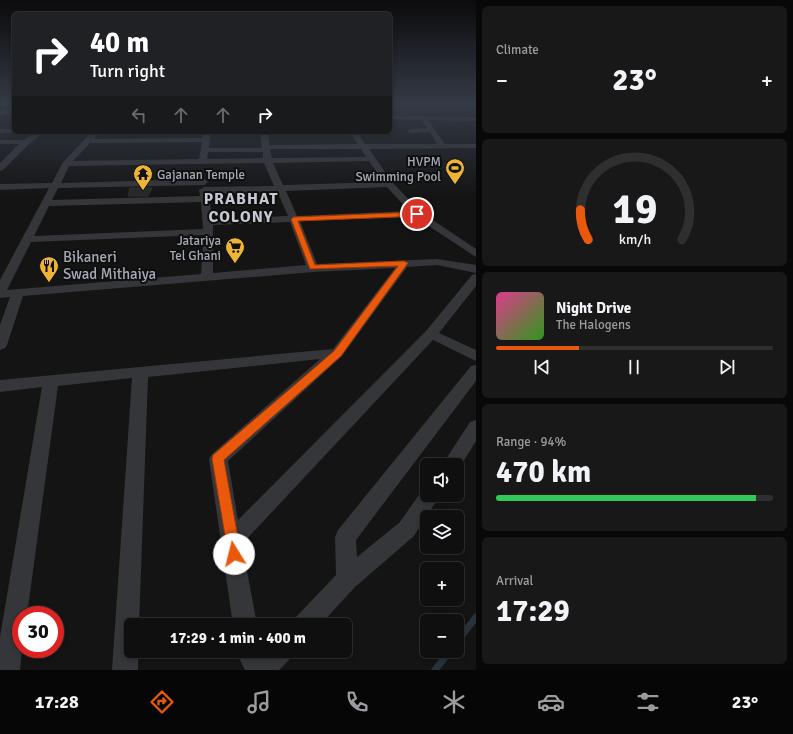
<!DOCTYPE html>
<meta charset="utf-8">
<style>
body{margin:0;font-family:Signika,sans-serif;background:#181819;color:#f1f3f6;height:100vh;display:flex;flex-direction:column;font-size:15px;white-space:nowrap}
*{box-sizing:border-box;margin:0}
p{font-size:13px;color:#9b9c9f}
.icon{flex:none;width:22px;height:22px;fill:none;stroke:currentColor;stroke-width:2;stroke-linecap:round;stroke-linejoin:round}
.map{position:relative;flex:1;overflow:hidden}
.sheet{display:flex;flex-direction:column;gap:6px;padding:6px;background:#080809;width:317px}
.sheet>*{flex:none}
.hud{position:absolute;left:12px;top:12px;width:380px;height:122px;border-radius:6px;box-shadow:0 2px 6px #0003,0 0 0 1px #2f2f30;background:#202124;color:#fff;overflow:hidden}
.controls{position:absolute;left:420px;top:458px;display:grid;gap:8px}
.controls a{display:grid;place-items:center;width:44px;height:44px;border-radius:6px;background:#0f0f10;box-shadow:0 2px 6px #0003,0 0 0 1px #2f2f30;font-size:20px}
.speed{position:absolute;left:12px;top:606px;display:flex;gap:8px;font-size:20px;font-weight:700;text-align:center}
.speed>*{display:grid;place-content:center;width:52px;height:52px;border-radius:50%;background:#0f0f10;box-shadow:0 2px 6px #0003,0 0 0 1px #2f2f30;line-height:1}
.speed .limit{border:6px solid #d22;background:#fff;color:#111}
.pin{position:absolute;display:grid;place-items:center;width:34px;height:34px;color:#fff;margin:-17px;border:2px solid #fff;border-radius:50%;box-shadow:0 1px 4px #0007}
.me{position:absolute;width:44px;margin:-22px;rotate:351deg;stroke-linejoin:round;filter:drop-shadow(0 0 3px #0008)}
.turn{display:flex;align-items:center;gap:14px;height:84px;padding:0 12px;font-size:18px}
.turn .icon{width:52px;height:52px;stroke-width:2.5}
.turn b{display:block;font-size:28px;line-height:34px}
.lanes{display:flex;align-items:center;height:38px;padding:0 12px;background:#0003;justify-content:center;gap:20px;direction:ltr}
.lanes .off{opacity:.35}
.big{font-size:30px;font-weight:700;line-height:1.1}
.sheet .widget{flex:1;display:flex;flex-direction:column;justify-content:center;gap:6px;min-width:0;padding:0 14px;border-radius:6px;background:#181819}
.sheet .dial{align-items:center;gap:0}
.dial svg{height:104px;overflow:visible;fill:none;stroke:#2f2f30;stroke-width:7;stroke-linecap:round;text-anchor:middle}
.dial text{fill:#f1f3f6;stroke:none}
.song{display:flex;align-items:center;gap:12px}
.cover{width:48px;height:48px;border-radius:6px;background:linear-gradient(135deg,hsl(330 70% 55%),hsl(110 70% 35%))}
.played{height:4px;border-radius:2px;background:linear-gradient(90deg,#ea580c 30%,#2f2f30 30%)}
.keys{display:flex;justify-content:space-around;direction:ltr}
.heat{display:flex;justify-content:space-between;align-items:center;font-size:22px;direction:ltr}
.charge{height:6px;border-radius:3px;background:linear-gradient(90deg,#34c759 94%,#2f2f30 0)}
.trip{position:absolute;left:124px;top:618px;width:228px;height:40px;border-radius:6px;background:#0f0f10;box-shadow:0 2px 6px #0003,0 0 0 1px #2f2f30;font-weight:700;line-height:40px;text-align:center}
.menu{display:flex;height:64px;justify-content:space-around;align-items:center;background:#060606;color:#9b9c9f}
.menu .icon{width:28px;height:28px}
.menu .on{color:#ea580c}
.menu b{font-size:18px;color:#f1f3f6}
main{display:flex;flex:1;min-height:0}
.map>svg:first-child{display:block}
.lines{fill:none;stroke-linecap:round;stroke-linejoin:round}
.stream{stroke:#2a3239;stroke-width:7}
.building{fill:#272729;stroke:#2e2e31}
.street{fill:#35363a;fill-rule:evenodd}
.route{fill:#ea580c;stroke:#983908}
.labels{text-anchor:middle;stroke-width:4;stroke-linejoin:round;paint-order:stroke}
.far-poi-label{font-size:13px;fill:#a6aab5;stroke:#0f0f10;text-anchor:end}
.poi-label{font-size:15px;fill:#a6aab5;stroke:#0f0f10;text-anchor:start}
.far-district-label{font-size:16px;font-weight:bold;letter-spacing:1px;fill:#c7c9d2;stroke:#0f0f10}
</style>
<main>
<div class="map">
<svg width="476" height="670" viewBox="0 0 476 670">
<rect width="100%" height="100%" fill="#141415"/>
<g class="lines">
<path class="stream" d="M457,642L476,617
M435,670L450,651"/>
</g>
<path class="building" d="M130,188H152L148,196H128Z"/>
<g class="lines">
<path class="street" d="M14,110V114L0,115V111Z
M393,116L476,117V121L428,120L445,144H476V148L369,149L392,182L421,212L476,249V257L415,217L300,221L317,264L437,259L476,265V273L437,265L407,267L342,356L228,461L238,520L426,331L472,275L476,274V286L439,333L476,350V361L433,340L242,544L257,625H233L209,459L212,454L320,359L148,377L139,625H131V651H138V670H112L132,378L58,386L27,615H21V649H22L20,670H0V637L42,387L0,392V380L333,349L395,268L313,272L23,296L7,345L5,348L0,350V325L10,297L0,298V280L49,188L0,190V184L52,183L63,162L89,135L73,134L69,132H100L94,139L202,138L203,132H211L209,148H262L260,132H268L269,145L358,144L349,132H357L365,144H437L430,132L411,133L407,131L411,129L427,128L422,120L391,119L390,118ZM202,142L199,159L73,161L90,143ZM270,149H361L366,157L272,158ZM208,152H263V158L207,159ZM369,161L383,182L283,185L273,163ZM264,163L274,186L204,187L199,190L200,196L52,200L58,188L204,185L208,182L204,179L61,183L69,166ZM387,187L409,211L297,216L286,191ZM277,191L288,216L212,219L209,194ZM201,202L203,229L34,236L49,206ZM290,222L306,265L213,273V225ZM204,235L201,274L7,290L31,242Z
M0,129H14V132H17L0,133Z
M35,132H44L29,144L3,170L0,171V163L19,144H0V140H24Z
M476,365V381L356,540L357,557L400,522L423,489L427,488V495H440L414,536L355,587L320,625H292L296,617L336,575L335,537L338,530L471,366Z
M476,420V441L458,470L457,465H442L470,422Z
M238,651H292L289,660L279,670H245L239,658Z"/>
</g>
<linearGradient id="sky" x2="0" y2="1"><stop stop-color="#0b0b0c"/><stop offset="0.53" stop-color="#343a46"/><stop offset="1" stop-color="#343a46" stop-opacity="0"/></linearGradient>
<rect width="476" height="196" fill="url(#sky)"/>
<path class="route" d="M417,212L421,214L420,216L298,221L315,265L404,261L408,263L341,356L224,460L241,554L239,559L234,561L229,559L212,459L213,455L334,351L398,266L310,269L291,219L294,217Z"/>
<defs>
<symbol id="stadium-pin" viewBox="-11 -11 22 30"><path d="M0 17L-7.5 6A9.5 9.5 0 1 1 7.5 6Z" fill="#edb435" stroke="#0f0f10"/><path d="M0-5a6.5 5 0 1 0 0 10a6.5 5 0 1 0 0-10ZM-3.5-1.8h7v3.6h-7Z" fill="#111"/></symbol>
<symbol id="temple-pin" viewBox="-11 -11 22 30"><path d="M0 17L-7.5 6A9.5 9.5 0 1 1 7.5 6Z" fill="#edb435" stroke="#0f0f10"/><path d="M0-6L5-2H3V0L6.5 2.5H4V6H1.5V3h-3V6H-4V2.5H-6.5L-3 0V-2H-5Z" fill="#111"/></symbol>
<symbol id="supermarket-pin" viewBox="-11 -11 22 30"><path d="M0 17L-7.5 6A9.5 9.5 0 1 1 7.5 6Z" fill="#edb435" stroke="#0f0f10"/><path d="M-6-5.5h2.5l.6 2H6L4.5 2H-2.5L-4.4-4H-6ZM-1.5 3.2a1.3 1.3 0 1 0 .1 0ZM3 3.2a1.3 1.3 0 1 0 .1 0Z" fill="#111"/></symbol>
<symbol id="restaurant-pin" viewBox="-11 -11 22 30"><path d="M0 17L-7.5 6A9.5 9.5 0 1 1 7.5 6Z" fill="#edb435" stroke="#0f0f10"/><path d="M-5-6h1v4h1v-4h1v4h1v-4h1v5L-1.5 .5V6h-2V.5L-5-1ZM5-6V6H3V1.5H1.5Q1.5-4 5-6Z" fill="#111"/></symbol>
</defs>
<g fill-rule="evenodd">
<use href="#stadium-pin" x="444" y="157" width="22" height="30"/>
<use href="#temple-pin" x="132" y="163" width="22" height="30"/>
<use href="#supermarket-pin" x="224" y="236" width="22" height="30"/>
<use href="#restaurant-pin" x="38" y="255" width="22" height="30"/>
</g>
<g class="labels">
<g class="far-poi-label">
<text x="441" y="166">HVPM<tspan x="441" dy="15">Swimming Pool</tspan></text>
<text x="157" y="179" text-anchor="start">Gajanan Temple</text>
<text x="221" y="245">Jatariya<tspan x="221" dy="15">Tel Ghani</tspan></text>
</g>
<g class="poi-label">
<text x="63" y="262">Bikaneri<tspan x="63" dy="17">Swad Mithaiya</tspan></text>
</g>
<g class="far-district-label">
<text x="241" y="204">PRABHAT<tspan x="241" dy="18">COLONY</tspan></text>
</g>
</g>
</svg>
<div class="controls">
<a><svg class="icon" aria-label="sound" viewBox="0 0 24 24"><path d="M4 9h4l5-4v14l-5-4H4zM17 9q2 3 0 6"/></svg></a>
<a><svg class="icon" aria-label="layers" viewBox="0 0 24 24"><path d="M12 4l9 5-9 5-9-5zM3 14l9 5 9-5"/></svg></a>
<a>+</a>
<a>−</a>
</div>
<div class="speed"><div class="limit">30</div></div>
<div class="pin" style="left:417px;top:214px;background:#d93025"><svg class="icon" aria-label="arrive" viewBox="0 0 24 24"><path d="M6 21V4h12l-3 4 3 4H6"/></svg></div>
<svg class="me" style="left:234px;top:554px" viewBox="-20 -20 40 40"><circle r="19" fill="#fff"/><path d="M0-13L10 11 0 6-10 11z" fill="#ea580c"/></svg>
<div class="trip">17:29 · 1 min · 400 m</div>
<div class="hud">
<div class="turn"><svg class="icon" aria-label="right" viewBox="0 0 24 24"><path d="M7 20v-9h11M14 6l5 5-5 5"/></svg><div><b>40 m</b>Turn right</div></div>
<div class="lanes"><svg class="icon off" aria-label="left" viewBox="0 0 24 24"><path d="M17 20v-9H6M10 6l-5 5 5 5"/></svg><svg class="icon off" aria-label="ahead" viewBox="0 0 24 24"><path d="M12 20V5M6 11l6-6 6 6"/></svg><svg class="icon off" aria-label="ahead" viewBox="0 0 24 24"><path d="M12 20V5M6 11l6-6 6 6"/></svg><svg class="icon" aria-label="right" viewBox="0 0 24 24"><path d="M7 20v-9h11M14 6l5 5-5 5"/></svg></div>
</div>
</div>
<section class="sheet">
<div class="widget"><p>Climate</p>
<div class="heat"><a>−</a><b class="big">23°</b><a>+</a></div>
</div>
<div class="widget dial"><svg viewBox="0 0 100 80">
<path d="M14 69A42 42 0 1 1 86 69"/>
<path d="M14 69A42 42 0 0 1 8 46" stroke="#ea580c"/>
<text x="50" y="56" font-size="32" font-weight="700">19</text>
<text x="50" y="72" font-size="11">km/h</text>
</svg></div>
<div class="widget">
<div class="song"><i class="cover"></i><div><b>Night Drive</b><p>The Halogens</p></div></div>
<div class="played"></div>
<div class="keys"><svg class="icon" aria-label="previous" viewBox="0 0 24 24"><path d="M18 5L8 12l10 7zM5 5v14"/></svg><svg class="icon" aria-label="pause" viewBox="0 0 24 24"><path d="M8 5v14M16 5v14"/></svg><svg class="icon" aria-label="next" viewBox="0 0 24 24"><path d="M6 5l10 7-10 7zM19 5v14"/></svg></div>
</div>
<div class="widget"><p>Range · 94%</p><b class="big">470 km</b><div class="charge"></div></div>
<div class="widget"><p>Arrival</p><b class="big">17:29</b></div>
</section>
</main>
<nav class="menu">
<b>17:28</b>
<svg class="icon on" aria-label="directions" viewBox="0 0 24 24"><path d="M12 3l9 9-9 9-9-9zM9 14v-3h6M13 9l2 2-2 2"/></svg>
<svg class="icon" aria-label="music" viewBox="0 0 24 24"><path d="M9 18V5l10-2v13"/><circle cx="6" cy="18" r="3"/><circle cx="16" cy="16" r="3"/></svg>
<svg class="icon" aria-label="phone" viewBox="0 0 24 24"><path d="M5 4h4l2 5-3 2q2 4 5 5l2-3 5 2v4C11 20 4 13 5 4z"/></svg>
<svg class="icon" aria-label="climate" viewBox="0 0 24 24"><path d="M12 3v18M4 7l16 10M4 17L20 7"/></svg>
<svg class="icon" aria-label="car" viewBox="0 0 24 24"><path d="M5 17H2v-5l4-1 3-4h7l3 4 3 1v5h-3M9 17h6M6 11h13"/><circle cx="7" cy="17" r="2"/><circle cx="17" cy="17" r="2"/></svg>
<svg class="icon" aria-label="filters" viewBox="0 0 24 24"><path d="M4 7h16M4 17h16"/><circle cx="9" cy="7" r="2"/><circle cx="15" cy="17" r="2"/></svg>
<b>23°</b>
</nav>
